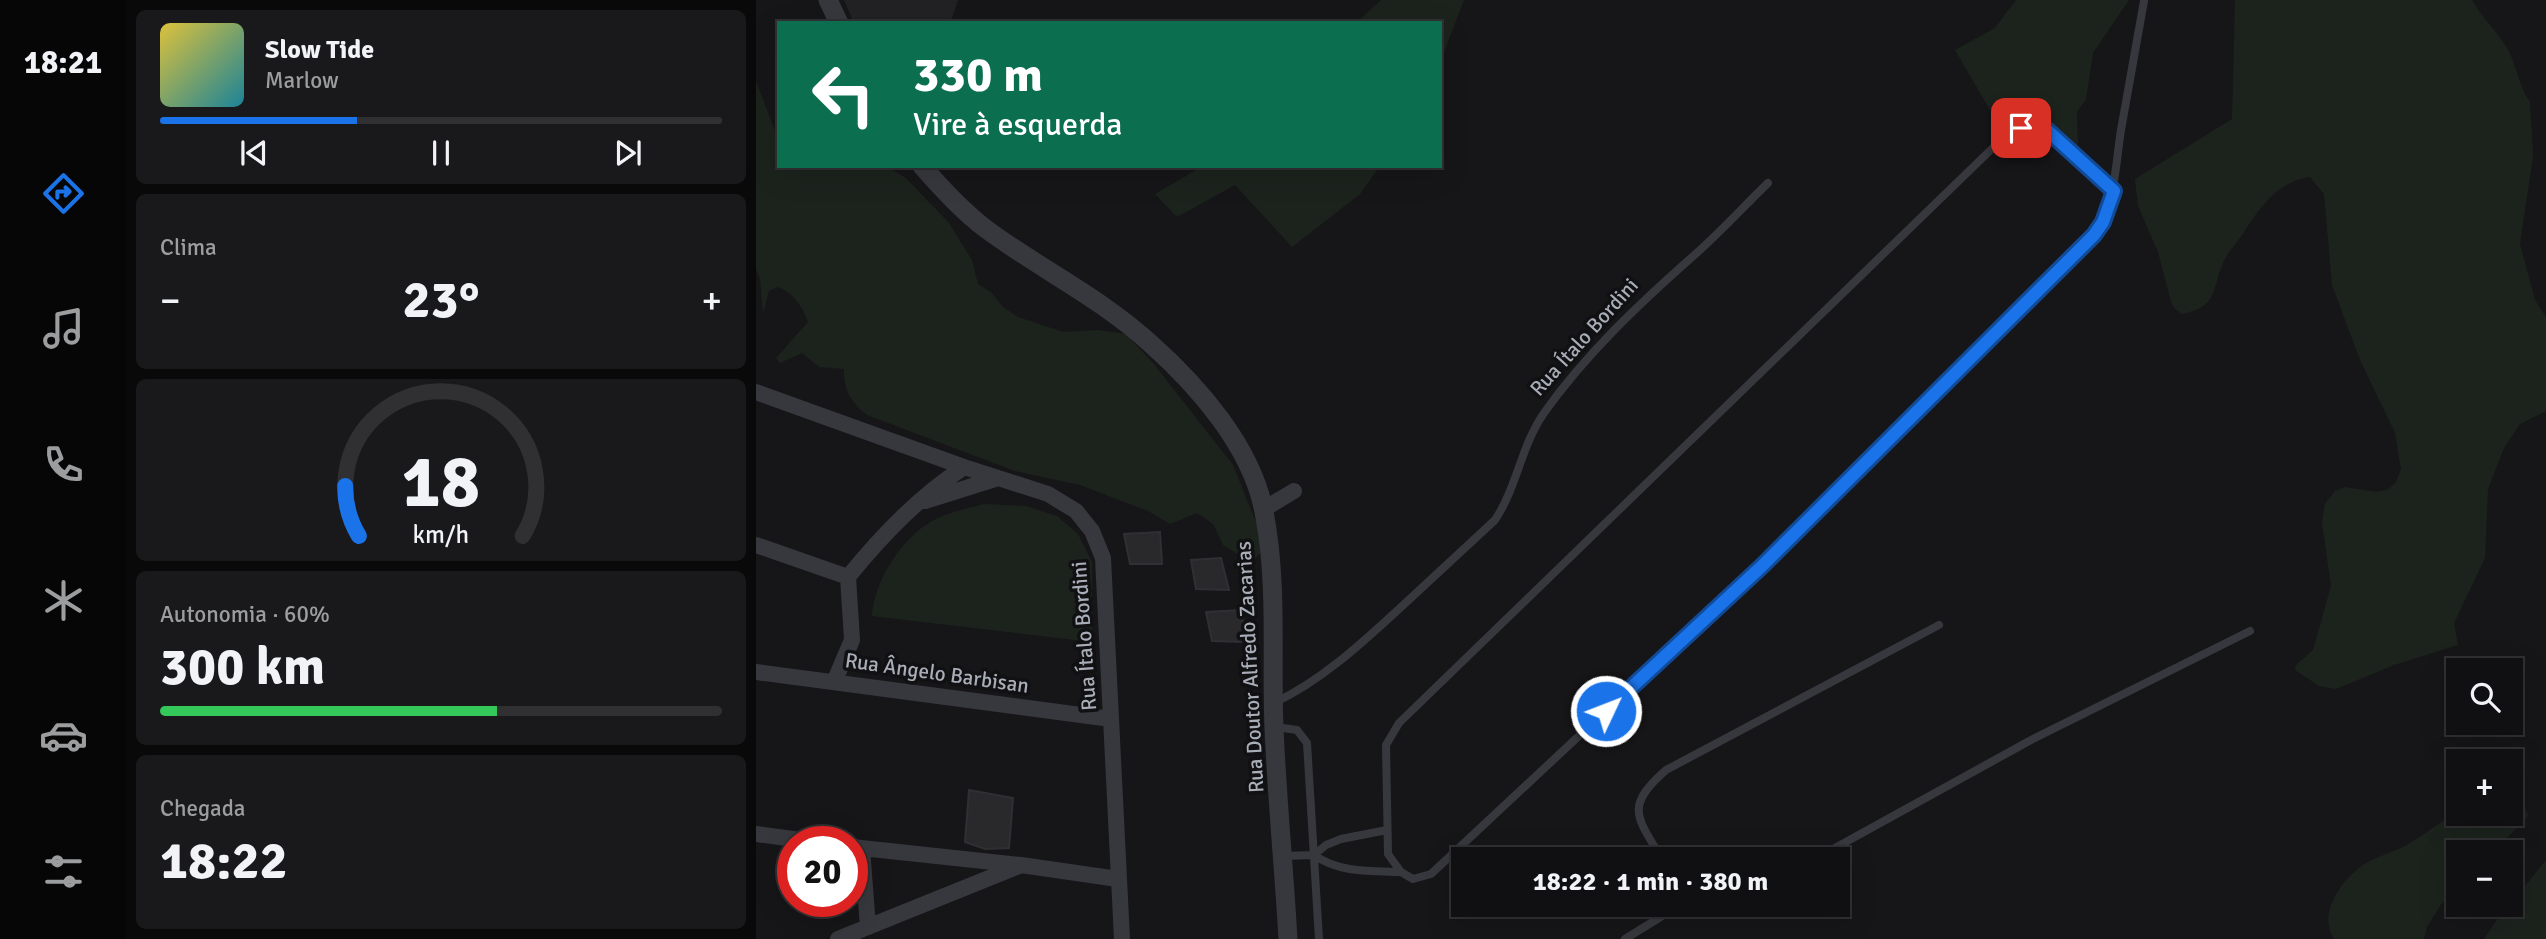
<!DOCTYPE html>
<html lang="pt">
<meta charset="utf-8">
<style>
body{margin:0;font-family:Signika,sans-serif;background:#19191b;color:#f1f3f6;height:100vh;display:flex;flex-direction:column;font-size:26px;white-space:nowrap}
*{box-sizing:border-box;margin:0}
p{font-size:23px;color:#9c9d9f}
.icon{flex:none;width:38px;height:38px;fill:none;stroke:currentColor;stroke-width:2;stroke-linecap:round;stroke-linejoin:round}
.map{position:relative;flex:1;overflow:hidden}
.drawer{display:flex;flex-direction:column;gap:10px;padding:10px;background:#09090a;width:630px}
.drawer>*{flex:none}
.hud{position:absolute;left:21px;top:21px;width:665px;height:147px;border-radius:0px;box-shadow:0 7px 28px #0002,0 0 0 2px #303032;background:#0b6e4f;color:#fff;overflow:hidden}
.controls{position:absolute;left:1690px;top:658px;display:grid;gap:14px}
.controls a{display:grid;place-items:center;width:77px;height:77px;border-radius:0px;background:#101012;box-shadow:0 7px 28px #0002,0 0 0 2px #303032;font-size:35px}
.speed{position:absolute;left:21px;top:826px;display:flex;gap:14px;font-size:35px;font-weight:700;text-align:center}
.speed>*{display:grid;place-content:center;width:91px;height:91px;border-radius:50%;background:#101012;box-shadow:0 7px 28px #0002,0 0 0 2px #303032;line-height:1}
.speed .limit{border:10px solid #d22;background:#fff;color:#111}
.pin{position:absolute;display:grid;place-items:center;width:60px;height:60px;color:#fff;margin:-30px;border-radius:14px;box-shadow:0 4px 10px #0006}
.me{position:absolute;width:77px;margin:-38px;rotate:47deg;stroke-linejoin:round;filter:drop-shadow(0 0 5px #0008)}
.turn{display:flex;align-items:center;gap:24px;height:147px;padding:0 21px;font-size:32px}
.turn .icon{width:91px;height:91px;stroke-width:2.5}
.turn b{display:block;font-size:49px;line-height:60px}
.big{font-size:52px;font-weight:700;line-height:1.1}
.drawer .widget{flex:1;display:flex;flex-direction:column;justify-content:center;gap:10px;min-width:0;padding:0 24px;border-radius:10px;background:#19191b}
.drawer .dial{align-items:center;gap:0}
.dial svg{height:182px;overflow:visible;fill:none;stroke:#303032;stroke-width:7;stroke-linecap:round;text-anchor:middle}
.dial text{fill:#f1f3f6;stroke:none}
.song{display:flex;align-items:center;gap:21px}
.cover{width:84px;height:84px;border-radius:10px;background:linear-gradient(135deg,hsl(50 70% 55%),hsl(190 70% 35%))}
.played{height:7px;border-radius:4px;background:linear-gradient(90deg,#1a73e8 35%,#303032 35%)}
.keys{display:flex;justify-content:space-around;direction:ltr}
.heat{display:flex;justify-content:space-between;align-items:center;font-size:38px;direction:ltr}
.charge{height:10px;border-radius:5px;background:linear-gradient(90deg,#34c759 60%,#303032 0)}
.trip{position:absolute;left:695px;top:847px;width:399px;height:70px;border-radius:0px;background:#101012;box-shadow:0 7px 28px #0002,0 0 0 2px #303032;font-weight:700;line-height:70px;text-align:center}
main{display:flex;flex:1;min-height:0}
.menu{display:flex;flex-direction:column;width:126px;justify-content:space-around;align-items:center;background:#060607;color:#9c9d9f}
.menu .icon{width:49px;height:49px}
.menu .current{color:#1a73e8}
.menu b{font-size:32px;color:#f1f3f6}
.map>svg:first-child{display:block}
.built{fill:#222225}
.green{fill:#1c231d}
.building{fill:#29292c;stroke:#303034;stroke-width:2}
.lines{fill:none;stroke-linecap:round;stroke-linejoin:round}
.service{stroke:#37383d;stroke-width:8}
.minor{stroke:#37383d;stroke-width:16}
.tertiary{stroke:#37383d;stroke-width:19}
.route-casing{stroke:#114b97;stroke-width:18}
.route{stroke:#1a73e8;stroke-width:12}
.labels{text-anchor:middle;stroke-width:7;stroke-linejoin:round;paint-order:stroke}
.street-label{font-size:21px;fill:#a8adb8;stroke:#111113}
</style>
<main>
<nav class="menu">
<b>18:21</b>
<svg class="icon current" aria-label="directions" viewBox="0 0 24 24"><path d="M12 3l9 9-9 9-9-9zM9 14v-3h6M13 9l2 2-2 2"/></svg>
<svg class="icon" aria-label="music" viewBox="0 0 24 24"><path d="M9 18V5l10-2v13"/><circle cx="6" cy="18" r="3"/><circle cx="16" cy="16" r="3"/></svg>
<svg class="icon" aria-label="phone" viewBox="0 0 24 24"><path d="M5 4h4l2 5-3 2q2 4 5 5l2-3 5 2v4C11 20 4 13 5 4z"/></svg>
<svg class="icon" aria-label="climate" viewBox="0 0 24 24"><path d="M12 3v18M4 7l16 10M4 17L20 7"/></svg>
<svg class="icon" aria-label="car" viewBox="0 0 24 24"><path d="M5 17H2v-5l4-1 3-4h7l3 4 3 1v5h-3M9 17h6M6 11h13"/><circle cx="7" cy="17" r="2"/><circle cx="17" cy="17" r="2"/></svg>
<svg class="icon" aria-label="filters" viewBox="0 0 24 24"><path d="M4 7h16M4 17h16"/><circle cx="9" cy="7" r="2"/><circle cx="15" cy="17" r="2"/></svg>
</nav>
<section class="drawer">
<div class="widget">
<div class="song"><i class="cover"></i><div><b>Slow Tide</b><p>Marlow</p></div></div>
<div class="played"></div>
<div class="keys"><svg class="icon" aria-label="previous" viewBox="0 0 24 24"><path d="M18 5L8 12l10 7zM5 5v14"/></svg><svg class="icon" aria-label="pause" viewBox="0 0 24 24"><path d="M8 5v14M16 5v14"/></svg><svg class="icon" aria-label="next" viewBox="0 0 24 24"><path d="M6 5l10 7-10 7zM19 5v14"/></svg></div>
</div>
<div class="widget"><p>Clima</p>
<div class="heat"><a>−</a><b class="big">23°</b><a>+</a></div>
</div>
<div class="widget dial"><svg viewBox="0 0 100 80">
<path d="M14 69A42 42 0 1 1 86 69"/>
<path d="M14 69A42 42 0 0 1 8 47" stroke="#1a73e8"/>
<text x="50" y="56" font-size="32" font-weight="700">18</text>
<text x="50" y="72" font-size="11">km/h</text>
</svg></div>
<div class="widget"><p>Autonomia · 60%</p><b class="big">300 km</b><div class="charge"></div></div>
<div class="widget"><p>Chegada</p><b class="big">18:22</b></div>
</section>
<div class="map">
<svg width="1790" height="939" viewBox="0 0 1790 939">
<rect width="100%" height="100%" fill="#161618"/>
<path class="built" d="M88,0H202L194,23H98Z"/>
<path class="green" d="M625,0H708L684,63V23H600Z
M1260,0H1373L1337,53L1330,99L1321,112L1322,148L1280,122L1234,110L1199,50L1239,28Z
M1479,0H1716C1726,18 1742,32 1752,50C1761,67 1763,87 1774,102L1777,156L1764,244L1779,300L1790,317V411L1764,424L1748,448L1732,489L1729,558L1698,623L1702,645L1638,665L1580,689L1563,686L1539,670L1540,665L1557,650L1575,586L1566,523L1569,504L1579,491L1588,487L1621,492L1633,489L1640,482L1645,469L1639,433L1604,360L1576,285L1568,194L1554,177C1521,181 1503,209 1486,235C1480,244 1471,253 1467,263C1456,289 1462,307 1426,314L1418,308L1415,301L1402,252L1382,206L1379,179L1476,119Z
M0,81L23,141V166H130L150,178L193,223L216,260L222,284L235,292L247,307L262,317L307,332L342,330L370,334L397,363L477,465L510,547L495,562L467,545L457,524L441,513L414,524L392,511L324,485L259,471L111,415C95,403 87,389 88,369L63,367L46,353L24,363L20,358L52,322C47,307 36,291 21,287L13,291L7,314L4,279L0,269Z
M447,166H624L604,194L536,247L479,185L421,217L399,194Z
M228,504L270,506L301,516L322,534L336,562V642L116,616C118,581 145,539 176,521C192,512 211,509 228,504Z
M1755,766L1772,816L1738,852H1703V883L1684,906L1671,927L1668,939H1578C1560,912 1589,874 1614,861C1625,855 1638,852 1649,846C1667,835 1685,822 1703,810V814H1755Z
M1790,860V939H1728L1740,921Z"/>
<path class="building" d="M404,532L406,564H374L368,534Z
M465,558L473,590L440,589L435,560Z
M486,610L489,642L456,641L450,612Z
M213,790L257,798L253,848L229,849L209,842Z"/>
<g class="lines">
<path class="service" d="M1358,191L1291,130C1273,123 1261,130 1245,140L643,723L630,745L632,854L645,872L657,879L675,874L1005,566L1338,235C1360,203 1359,167 1365,130C1373,87 1380,44 1388,1
M518,703C565,681 605,644 643,609C675,579 707,550 739,520C761,487 765,446 788,413C829,355 882,305 935,258C962,235 986,208 1012,183
M520,727L541,730L551,743L563,939
M558,855C583,873 615,871 645,872
M528,856L558,855L570,845L585,839L631,830
M906,859C881,817 868,807 910,770L1183,625
M1059,859L1275,740L1494,631
M869,939L924,905"/>
<path class="minor" d="M0,392L208,467L292,494L320,511L336,531L347,558L366,939
M169,501L242,478
M508,509L538,491
M0,545L92,577
M0,672L355,719
M79,680L96,640L92,577C127,534 162,498 208,467
M0,834L60,842
M96,847L265,865L362,879
M106,848L112,927
M82,939L263,866"/>
<path class="tertiary" d="M72,0L83,23
M166,166C186,189 206,211 230,229C284,269 345,298 395,344C442,386 496,447 508,512C522,583 515,656 518,728C521,798 528,869 532,939"/>
</g>
<g class="lines">
<defs>
<path id="route" d="M850,711L1006,566L1338,235L1347,222L1358,191L1291,130L1282,127L1265,128"/>
</defs>
<use href="#route" class="route-casing"/>
<use href="#route" class="route"/>
</g>
<g class="labels">
<g class="street-label">
<text transform="translate(828 337) rotate(-48)" y="7">Rua Ítalo Bordini</text>
<text transform="translate(328 636) rotate(-94)" y="7">Rua Ítalo Bordini</text>
<text transform="translate(494 667) rotate(-93)" y="7">Rua Doutor Alfredo Zacarias</text>
<text transform="translate(181 673) rotate(8)" y="7">Rua Ângelo Barbisan</text>
</g>
</g>
</svg>
<div class="controls">
<a><svg class="icon" aria-label="search" viewBox="0 0 24 24"><circle cx="10" cy="10" r="6"/><path d="M15 15l6 6"/></svg></a>
<a>+</a>
<a>−</a>
</div>
<div class="speed"><div class="limit">20</div></div>
<div class="pin" style="left:1265px;top:128px;background:#d93025"><svg class="icon" aria-label="arrive" viewBox="0 0 24 24"><path d="M6 21V4h12l-3 4 3 4H6"/></svg></div>
<svg class="me" style="left:850px;top:711px" viewBox="-20 -20 40 40"><circle r="17" fill="#1a73e8" stroke="#fff" stroke-width="3"/><path d="M0-11L8 9 0 5-8 9z" fill="#fff"/></svg>
<div class="trip">18:22 · 1 min · 380 m</div>
<div class="hud">
<div class="turn"><svg class="icon" aria-label="left" viewBox="0 0 24 24"><path d="M17 20v-9H6M10 6l-5 5 5 5"/></svg><div><b>330 m</b>Vire à esquerda</div></div>
</div>
</div>
</main>
